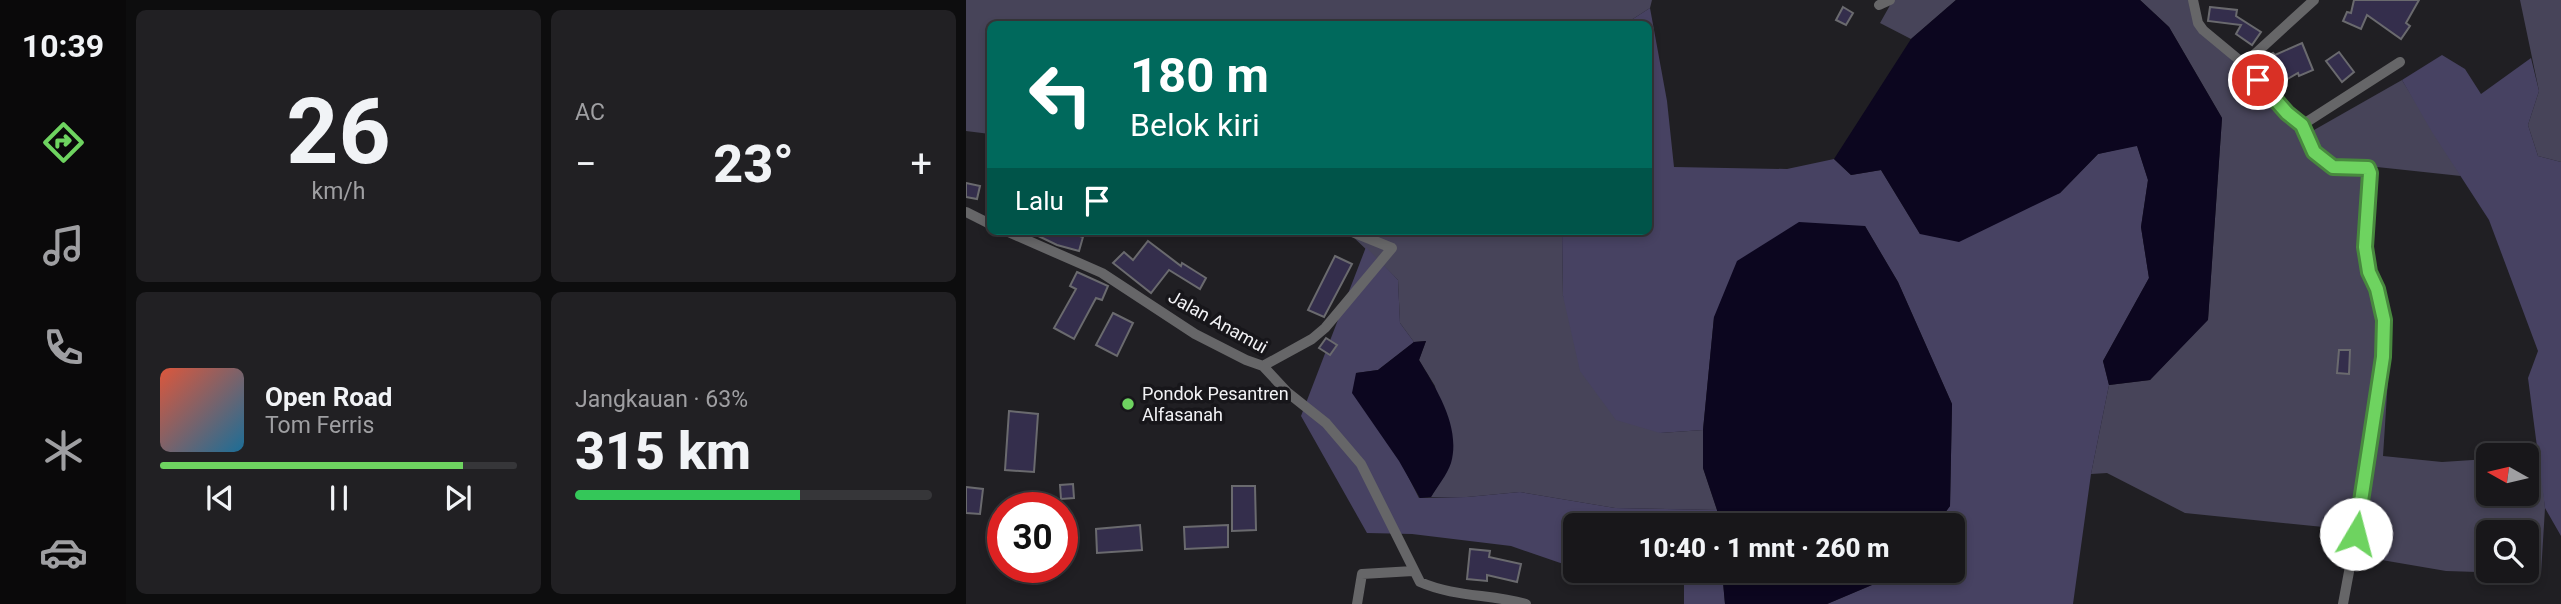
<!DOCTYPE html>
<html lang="id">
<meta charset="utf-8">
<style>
body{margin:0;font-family:Roboto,sans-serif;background:#212023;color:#f1f3f6;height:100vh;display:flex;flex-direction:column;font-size:26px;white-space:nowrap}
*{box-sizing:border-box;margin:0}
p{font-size:23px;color:#9f9fa2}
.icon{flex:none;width:38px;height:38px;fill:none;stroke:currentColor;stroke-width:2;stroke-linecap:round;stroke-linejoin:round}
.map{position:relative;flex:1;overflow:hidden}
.details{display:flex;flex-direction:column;gap:10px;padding:10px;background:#0d0d0e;width:840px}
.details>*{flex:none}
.top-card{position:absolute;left:21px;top:21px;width:665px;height:214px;border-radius:10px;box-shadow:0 4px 10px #0003,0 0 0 2px #363639;background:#00695c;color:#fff;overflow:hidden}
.needle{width:46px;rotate:278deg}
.tools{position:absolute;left:1510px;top:443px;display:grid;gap:14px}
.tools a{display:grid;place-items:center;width:63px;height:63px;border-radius:10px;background:#18171a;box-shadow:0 4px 10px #0003,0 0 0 2px #363639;font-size:35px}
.speed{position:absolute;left:21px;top:492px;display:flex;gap:14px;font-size:35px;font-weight:700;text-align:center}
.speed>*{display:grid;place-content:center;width:91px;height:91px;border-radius:50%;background:#18171a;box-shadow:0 4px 10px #0003,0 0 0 2px #363639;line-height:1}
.speed .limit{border:10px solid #d22;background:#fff;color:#111}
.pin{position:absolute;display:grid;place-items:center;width:60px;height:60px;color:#fff;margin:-30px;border:4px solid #fff;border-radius:50%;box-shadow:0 2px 7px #0007}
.me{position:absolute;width:77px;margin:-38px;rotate:8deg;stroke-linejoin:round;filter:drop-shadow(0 0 5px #0008)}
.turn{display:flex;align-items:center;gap:24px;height:147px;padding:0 28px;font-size:32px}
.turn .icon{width:91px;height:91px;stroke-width:2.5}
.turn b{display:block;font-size:49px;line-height:60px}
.then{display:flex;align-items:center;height:66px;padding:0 28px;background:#0003;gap:14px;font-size:26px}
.big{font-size:52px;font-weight:800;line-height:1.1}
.details .widget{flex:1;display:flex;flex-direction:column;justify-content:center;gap:10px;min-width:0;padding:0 24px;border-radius:10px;background:#212023}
.details .dial{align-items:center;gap:0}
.dial b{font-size:91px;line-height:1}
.song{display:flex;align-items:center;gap:21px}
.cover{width:84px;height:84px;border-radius:10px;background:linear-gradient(135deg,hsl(10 70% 55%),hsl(200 70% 35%))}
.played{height:7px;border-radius:4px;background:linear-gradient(90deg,#6ed360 85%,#363639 85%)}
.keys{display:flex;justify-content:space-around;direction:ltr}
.heat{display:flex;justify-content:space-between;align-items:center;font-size:38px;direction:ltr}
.charge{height:10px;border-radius:5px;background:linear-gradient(90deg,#34c759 63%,#363639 0)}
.details .tiles{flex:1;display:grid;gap:10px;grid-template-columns:repeat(2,1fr)}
.trip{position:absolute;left:597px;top:513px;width:402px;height:70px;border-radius:10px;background:#18171a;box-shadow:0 4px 10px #0003,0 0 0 2px #363639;font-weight:800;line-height:70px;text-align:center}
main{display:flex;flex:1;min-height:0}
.tab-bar{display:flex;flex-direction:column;width:126px;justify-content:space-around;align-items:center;background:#0a090a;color:#9f9fa2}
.tab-bar .icon{width:49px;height:49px}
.tab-bar .selected{color:#6ed360}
.tab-bar b{font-size:32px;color:#f1f3f6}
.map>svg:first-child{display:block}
.green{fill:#474459;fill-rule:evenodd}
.forest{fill:#474262}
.water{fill:#0c061f}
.building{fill:#342e4c;stroke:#6a6a6e;stroke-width:2}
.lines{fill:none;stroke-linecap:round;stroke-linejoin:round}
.street{stroke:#666668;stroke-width:10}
.route-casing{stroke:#48893e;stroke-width:18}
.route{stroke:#6ed360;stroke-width:12}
.poi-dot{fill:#6ed360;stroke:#17161a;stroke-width:2.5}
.labels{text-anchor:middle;stroke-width:7;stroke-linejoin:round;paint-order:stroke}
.street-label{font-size:18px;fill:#f2f2f5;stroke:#17161a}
.poi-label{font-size:18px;fill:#f2f2f5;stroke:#17161a;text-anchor:start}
</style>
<main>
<nav class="tab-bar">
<b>10:39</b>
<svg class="icon selected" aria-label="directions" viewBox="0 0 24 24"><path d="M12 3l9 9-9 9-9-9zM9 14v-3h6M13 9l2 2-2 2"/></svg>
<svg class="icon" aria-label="music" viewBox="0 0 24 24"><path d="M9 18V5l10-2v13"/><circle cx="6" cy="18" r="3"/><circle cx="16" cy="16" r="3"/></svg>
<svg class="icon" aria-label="phone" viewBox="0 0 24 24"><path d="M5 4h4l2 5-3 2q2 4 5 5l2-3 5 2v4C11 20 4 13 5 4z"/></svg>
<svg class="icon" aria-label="climate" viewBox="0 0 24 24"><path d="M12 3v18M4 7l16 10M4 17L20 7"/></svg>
<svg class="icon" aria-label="car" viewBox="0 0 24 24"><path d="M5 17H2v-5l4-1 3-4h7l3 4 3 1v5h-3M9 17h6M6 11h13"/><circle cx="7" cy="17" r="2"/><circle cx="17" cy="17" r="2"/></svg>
</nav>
<section class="details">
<div class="tiles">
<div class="widget dial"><b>26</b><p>km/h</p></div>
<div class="widget"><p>AC</p>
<div class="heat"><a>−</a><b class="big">23°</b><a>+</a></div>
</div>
<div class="widget">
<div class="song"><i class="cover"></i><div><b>Open Road</b><p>Tom Ferris</p></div></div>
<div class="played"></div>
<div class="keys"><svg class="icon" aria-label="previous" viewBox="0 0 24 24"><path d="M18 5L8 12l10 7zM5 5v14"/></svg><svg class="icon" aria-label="pause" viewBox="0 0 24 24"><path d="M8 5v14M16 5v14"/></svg><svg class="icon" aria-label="next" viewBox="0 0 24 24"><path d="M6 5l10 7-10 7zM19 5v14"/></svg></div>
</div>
<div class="widget"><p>Jangkauan · 63%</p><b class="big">315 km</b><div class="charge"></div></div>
</div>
</section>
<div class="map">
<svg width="1595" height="604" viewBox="0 0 1595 604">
<rect width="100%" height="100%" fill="#201f23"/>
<path class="green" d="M0,0H686L684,8L659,24H24V134L0,131Z
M927,0H990L945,39L914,23Z
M1174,0H1231L1233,27L1341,134L1436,80L1495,176L1411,167L1405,243L1425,332L1417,456L1476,462L1522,459V494H1561V457L1574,456L1579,508L1575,574L1480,571L1404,558L1407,532L1219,513L1141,473L1125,474L1143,385L1184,380L1242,319L1256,118L1203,27ZM1522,532H1561V570H1522Z
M1554,0H1595V162L1572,156L1562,125L1573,91Z
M381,231H596L597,296L694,433L737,430V468L751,510L649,508L554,492L501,497H465L484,464L469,386L453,360L460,341L448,342L434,323L432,280Z"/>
<path class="forest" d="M684,8L701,101L708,167L821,169L868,159L885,175L915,170L954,234L1094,193L1132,154L1171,145L1182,180L1175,227L1183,278L1137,361L1143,385L1125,474L1107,604H861L939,571L987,570V525H970L984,506L986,404L932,282L899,226L748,317L737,430L694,433L650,420L614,371L597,296L596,231H682V24H659Z
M1476,55L1499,69L1515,94L1565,58L1573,91L1562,125L1572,156L1595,162V536L1579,508L1562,378L1572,351L1523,220L1466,132L1436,80Z
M400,247L432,280L434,323L448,342L412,370L390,373L453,498L501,497L554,492L649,508L751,510L752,525H609V568L545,546L446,534L401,533L335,416Z
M616,571H756L759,604H718V585L629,575Z"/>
<path class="water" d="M990,0H1174L1203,27L1256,118L1242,320L1184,380L1143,385L1137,361L1183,278L1175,227L1182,180L1171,146L1132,154L1094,193L993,242L954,234L915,170L885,175L868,159L945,39Z
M833,222L899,226L932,282L986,404L984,506L970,525H752L751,510L737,468V430L748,317L771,261Z
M460,341L453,360C471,390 495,427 485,463C481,475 471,487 465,497L454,498L433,461L386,393L390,373L412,370L448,342Z
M756,571V570L939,571L861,604H759Z"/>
<path class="building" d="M1388,0H1453L1440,23L1444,26L1435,39L1401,15L1395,29L1377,21L1381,12L1385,13Z
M877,7L887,13L880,25L870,20Z
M1244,7L1271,10L1270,16L1295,32L1286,45L1270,34L1275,25L1242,21Z
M1336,43L1347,70L1333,76L1332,73L1311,85L1296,59L1307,53L1309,55Z
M1373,52L1388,72L1376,82L1360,61Z
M0,183L14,186L11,199L0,197Z
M62,231H97L117,237L113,251L91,245Z
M182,241L215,266L216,263L240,278L234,289L203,270L185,293L147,263L158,252L167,260Z
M369,256L386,264L358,317L342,310Z
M111,272L142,286L136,300L130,298L108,339L88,328L110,289L104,286Z
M147,313L167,323L151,356L130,345Z
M360,338L371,345L364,355L353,348Z
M1373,350H1384L1383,374L1371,373Z
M43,411L72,414L68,472L39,470Z
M107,484L108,498L95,499L94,485Z
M266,486H289L290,530L266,531Z
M0,487L17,489L14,514L0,513Z
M174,525L176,550L131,553L130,529Z
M262,525V547L219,549L218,527Z
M504,549L524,551L523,557L555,564L551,582L521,575V581L501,579Z"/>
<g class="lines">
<path class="street" d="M1227,0L1232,23L1237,30L1278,64L1321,113L1336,125L1348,152L1368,167L1402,168L1404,173L1399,247L1403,272L1411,290L1418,320L1417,357L1390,534L1377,604
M913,5L924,0
M1278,64L1348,0
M1336,125L1434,62
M0,212L24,224
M40,231L136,273L229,334L280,360L297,366L321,392L360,423L395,464L454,582C488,597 525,594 560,604
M297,366L346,339L359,328L426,248L384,231
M391,604L396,574L447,571"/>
</g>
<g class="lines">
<defs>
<path id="route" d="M1292,80L1321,113L1336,125L1348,152L1367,167L1402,168L1404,173L1399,247L1403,272L1411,289L1418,320L1417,357L1390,534"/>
</defs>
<use href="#route" class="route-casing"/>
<use href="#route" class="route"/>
</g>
<circle class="poi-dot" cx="162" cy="404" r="7"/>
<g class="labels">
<g class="street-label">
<text transform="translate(252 322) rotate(29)" y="6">Jalan Anamui</text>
</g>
<g class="poi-label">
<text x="176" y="400">Pondok Pesantren<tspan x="176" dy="21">Alfasanah</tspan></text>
</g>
</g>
</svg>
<div class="tools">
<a><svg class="needle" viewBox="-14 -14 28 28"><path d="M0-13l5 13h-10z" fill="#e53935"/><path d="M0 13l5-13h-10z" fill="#9f9fa2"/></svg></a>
<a><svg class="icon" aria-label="search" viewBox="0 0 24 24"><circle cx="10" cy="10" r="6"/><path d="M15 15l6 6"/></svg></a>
</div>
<div class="speed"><div class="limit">30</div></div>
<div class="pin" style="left:1292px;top:80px;background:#d93025"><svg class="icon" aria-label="arrive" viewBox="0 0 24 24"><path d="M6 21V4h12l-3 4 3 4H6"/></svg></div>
<svg class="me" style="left:1390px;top:534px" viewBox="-20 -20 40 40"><circle r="19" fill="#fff"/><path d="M0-13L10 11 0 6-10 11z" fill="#6ed360"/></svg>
<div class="trip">10:40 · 1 mnt · 260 m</div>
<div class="top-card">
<div class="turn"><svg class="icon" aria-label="left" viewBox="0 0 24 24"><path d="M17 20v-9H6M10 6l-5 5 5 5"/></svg><div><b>180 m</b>Belok kiri</div></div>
<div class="then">Lalu<svg class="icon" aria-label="arrive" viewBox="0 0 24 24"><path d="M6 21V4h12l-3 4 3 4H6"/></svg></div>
</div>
</div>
</main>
